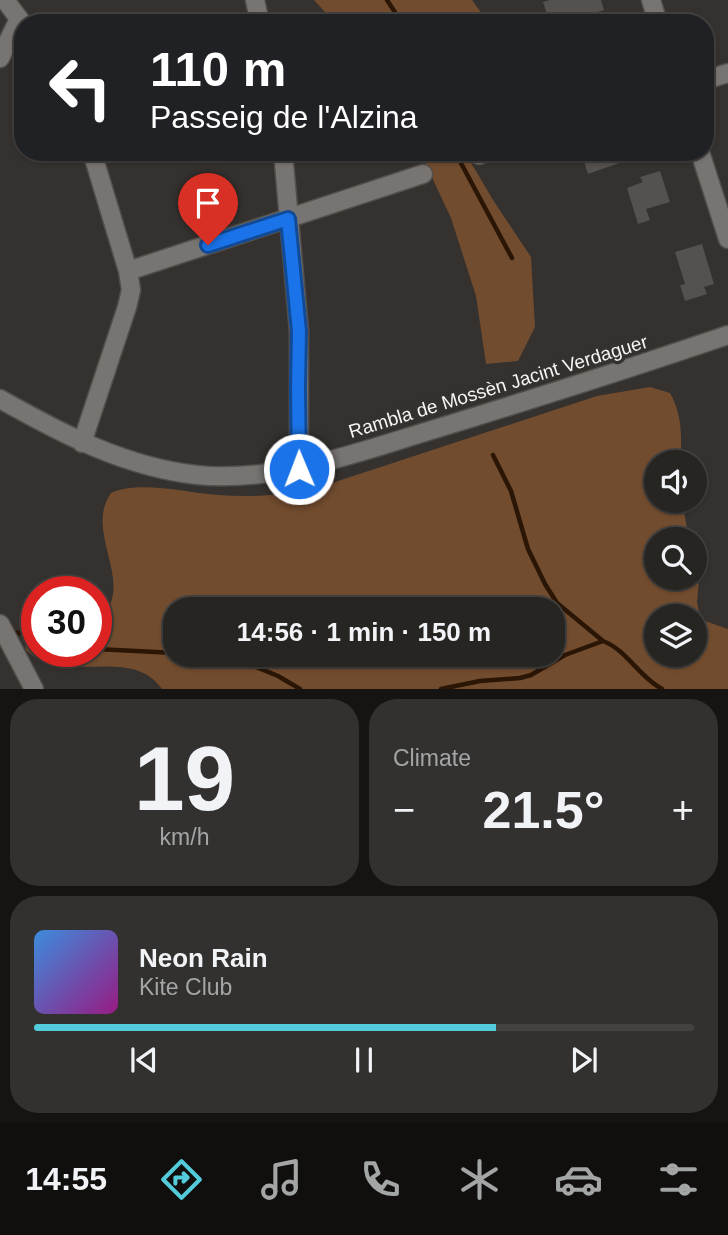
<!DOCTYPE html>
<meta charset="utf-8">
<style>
body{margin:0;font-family:Helvetica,sans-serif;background:#33312f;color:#f1f3f6;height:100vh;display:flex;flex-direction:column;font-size:26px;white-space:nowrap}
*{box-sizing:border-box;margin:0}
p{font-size:23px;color:#a4a5a5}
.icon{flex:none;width:38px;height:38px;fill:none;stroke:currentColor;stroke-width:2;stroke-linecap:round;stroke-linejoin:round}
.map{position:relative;height:689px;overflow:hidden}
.drawer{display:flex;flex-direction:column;gap:10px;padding:10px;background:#151413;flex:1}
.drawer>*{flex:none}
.guide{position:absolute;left:14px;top:14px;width:700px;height:147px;border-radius:28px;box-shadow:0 2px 5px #0004,0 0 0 2px #434240;background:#202124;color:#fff;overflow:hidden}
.buttons{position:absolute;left:644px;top:450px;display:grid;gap:14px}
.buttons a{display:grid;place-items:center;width:63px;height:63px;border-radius:50%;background:#272522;box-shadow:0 2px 5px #0004,0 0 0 2px #434240;font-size:35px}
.speed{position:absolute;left:21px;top:576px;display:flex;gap:14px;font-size:35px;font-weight:700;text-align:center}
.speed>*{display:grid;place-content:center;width:91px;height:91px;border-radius:50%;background:#272522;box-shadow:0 2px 5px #0004,0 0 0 2px #434240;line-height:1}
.speed .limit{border:10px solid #d22;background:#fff;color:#111}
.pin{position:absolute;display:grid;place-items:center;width:60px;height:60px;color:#fff;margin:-72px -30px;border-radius:50% 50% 50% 0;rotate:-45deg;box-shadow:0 0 7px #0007}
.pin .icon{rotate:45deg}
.me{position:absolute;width:77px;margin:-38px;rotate:359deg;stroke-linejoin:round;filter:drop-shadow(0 0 5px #0008)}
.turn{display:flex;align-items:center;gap:24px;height:147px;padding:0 21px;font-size:32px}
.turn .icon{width:91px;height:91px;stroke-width:2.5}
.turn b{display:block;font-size:49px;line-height:60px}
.big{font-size:52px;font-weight:700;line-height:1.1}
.drawer .tile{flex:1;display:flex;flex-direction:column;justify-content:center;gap:10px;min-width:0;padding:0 24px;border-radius:28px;background:#33312f}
.drawer .dial{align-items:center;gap:0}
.dial b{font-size:91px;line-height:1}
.song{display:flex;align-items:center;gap:21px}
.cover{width:84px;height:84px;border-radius:10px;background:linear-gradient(135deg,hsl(210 70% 55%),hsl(310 70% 35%))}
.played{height:7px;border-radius:4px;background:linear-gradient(90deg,#53cbdb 70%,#434240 70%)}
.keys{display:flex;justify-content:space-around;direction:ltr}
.heat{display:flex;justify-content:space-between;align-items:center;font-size:38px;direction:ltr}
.drawer .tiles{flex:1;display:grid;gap:10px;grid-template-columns:1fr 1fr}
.tile:last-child{grid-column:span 2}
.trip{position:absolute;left:163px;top:597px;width:402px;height:70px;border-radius:28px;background:#272522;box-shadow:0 2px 5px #0004,0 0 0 2px #434240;font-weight:700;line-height:70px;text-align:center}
.dock{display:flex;height:112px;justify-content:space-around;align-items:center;background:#100f0e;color:#a4a5a5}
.dock .icon{width:49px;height:49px}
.dock .current{color:#53cbdb}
.dock b{font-size:32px;color:#f1f3f6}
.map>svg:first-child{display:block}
.green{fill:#724c2e;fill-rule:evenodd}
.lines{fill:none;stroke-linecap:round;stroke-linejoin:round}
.stream{stroke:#2b1605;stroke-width:4.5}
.building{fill:#55514e}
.minor-casing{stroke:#514e4b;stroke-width:21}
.minor{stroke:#787471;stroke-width:18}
.route-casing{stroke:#114b97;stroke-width:18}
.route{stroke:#1a73e8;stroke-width:12}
.labels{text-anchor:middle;stroke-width:7;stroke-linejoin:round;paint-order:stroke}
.street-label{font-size:19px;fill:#f7f4f3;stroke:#34312e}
</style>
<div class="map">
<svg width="728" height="689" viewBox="0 0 728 689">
<rect width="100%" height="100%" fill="#34312e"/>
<path class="green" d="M314,0H472L480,11L477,23H335Z
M420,152H469L470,161L493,200L531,257L535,327L518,361L486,364L476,296L451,218Z
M650,387L670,393C683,416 681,437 681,462H656V500L682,501L689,539H656V578H695V563L699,580L697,602L699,612L705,621L728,629V689H162C131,644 64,687 26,650L24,630L28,621L37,619V651H96V621C141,588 82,534 111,493C140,480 187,493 218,495C256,498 292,495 329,484L597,396ZM175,609H553V654H175ZM656,616H695V654H656Z"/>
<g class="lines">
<path class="stream" d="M387,0L402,23
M455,152L512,258
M493,455L511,491L528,549L545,584L557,603L603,641
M11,632L37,635
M96,649L175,653
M188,654L242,661L278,676L300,689
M441,689L480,681L520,678L531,675L565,655L603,641C627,650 639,677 662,689"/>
</g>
<path class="building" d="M550,0H601L604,10L579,18L580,23H550L543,2Z
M581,152H645V154L588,174Z
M660,171L670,202L646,209L650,220L638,224L627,188L643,182L640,177Z
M702,244L714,284L704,287L707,294L685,301L680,285L685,284L675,252Z"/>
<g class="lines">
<defs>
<path id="minor" d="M5,0L23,24
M255,0L260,23
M651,0L658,23
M0,58L18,21
M705,80L728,73
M283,152L299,331V469
M700,152L728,239
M479,155L486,152
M128,271L423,174
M0,399C62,434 125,467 197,475C278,483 358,452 435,429C533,399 631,368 728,335
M82,443L127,307L131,290L128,271L92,152
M0,624L34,689"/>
</defs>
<use href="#minor" class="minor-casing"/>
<use href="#minor" class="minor"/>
</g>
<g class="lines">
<defs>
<path id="route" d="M208,245L288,219L299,331L298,388L299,469"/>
</defs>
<use href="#route" class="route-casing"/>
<use href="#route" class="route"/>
</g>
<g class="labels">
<g class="street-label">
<text transform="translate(498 386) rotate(-17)" y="7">Rambla de Mossèn Jacint Verdaguer</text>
</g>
</g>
</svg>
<div class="buttons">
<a><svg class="icon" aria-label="sound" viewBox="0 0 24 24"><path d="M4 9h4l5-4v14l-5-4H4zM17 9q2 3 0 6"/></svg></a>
<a><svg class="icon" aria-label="search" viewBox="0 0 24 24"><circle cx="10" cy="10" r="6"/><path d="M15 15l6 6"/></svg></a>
<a><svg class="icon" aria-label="layers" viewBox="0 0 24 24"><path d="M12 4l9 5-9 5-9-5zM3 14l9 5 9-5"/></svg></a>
</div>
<div class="speed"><div class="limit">30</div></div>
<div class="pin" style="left:208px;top:245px;background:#d93025"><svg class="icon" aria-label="arrive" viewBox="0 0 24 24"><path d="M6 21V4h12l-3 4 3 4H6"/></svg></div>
<svg class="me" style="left:299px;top:469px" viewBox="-20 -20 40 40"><circle r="17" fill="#1a73e8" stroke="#fff" stroke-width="3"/><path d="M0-11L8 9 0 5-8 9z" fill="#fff"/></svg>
<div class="trip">14:56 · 1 min · 150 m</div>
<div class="guide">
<div class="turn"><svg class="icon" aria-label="left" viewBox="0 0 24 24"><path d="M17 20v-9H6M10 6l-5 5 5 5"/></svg><div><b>110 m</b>Passeig de l'Alzina</div></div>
</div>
</div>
<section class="drawer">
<div class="tiles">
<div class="tile dial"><b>19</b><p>km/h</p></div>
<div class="tile"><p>Climate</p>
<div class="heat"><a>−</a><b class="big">21.5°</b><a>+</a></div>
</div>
<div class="tile">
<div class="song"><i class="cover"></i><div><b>Neon Rain</b><p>Kite Club</p></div></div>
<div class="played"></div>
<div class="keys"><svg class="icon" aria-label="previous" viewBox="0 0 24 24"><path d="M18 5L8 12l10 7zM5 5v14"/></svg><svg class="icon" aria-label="pause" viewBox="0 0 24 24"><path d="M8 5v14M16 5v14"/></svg><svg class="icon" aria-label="next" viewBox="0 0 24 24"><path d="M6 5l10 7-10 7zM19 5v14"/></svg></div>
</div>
</div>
</section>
<nav class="dock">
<b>14:55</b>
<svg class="icon current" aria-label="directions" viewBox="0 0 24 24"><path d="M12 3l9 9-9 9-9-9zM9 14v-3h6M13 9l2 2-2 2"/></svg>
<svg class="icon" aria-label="music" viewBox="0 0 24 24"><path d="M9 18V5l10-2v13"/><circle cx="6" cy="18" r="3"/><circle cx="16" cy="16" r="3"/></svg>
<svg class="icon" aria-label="phone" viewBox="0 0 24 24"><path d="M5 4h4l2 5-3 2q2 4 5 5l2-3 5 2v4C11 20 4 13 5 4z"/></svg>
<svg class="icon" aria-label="climate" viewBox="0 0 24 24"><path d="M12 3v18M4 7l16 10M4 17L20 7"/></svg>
<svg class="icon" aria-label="car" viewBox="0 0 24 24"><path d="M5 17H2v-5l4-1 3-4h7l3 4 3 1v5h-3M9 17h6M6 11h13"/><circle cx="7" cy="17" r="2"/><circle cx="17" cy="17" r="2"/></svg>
<svg class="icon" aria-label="filters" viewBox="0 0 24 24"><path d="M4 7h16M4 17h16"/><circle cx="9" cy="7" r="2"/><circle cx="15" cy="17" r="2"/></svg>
</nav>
